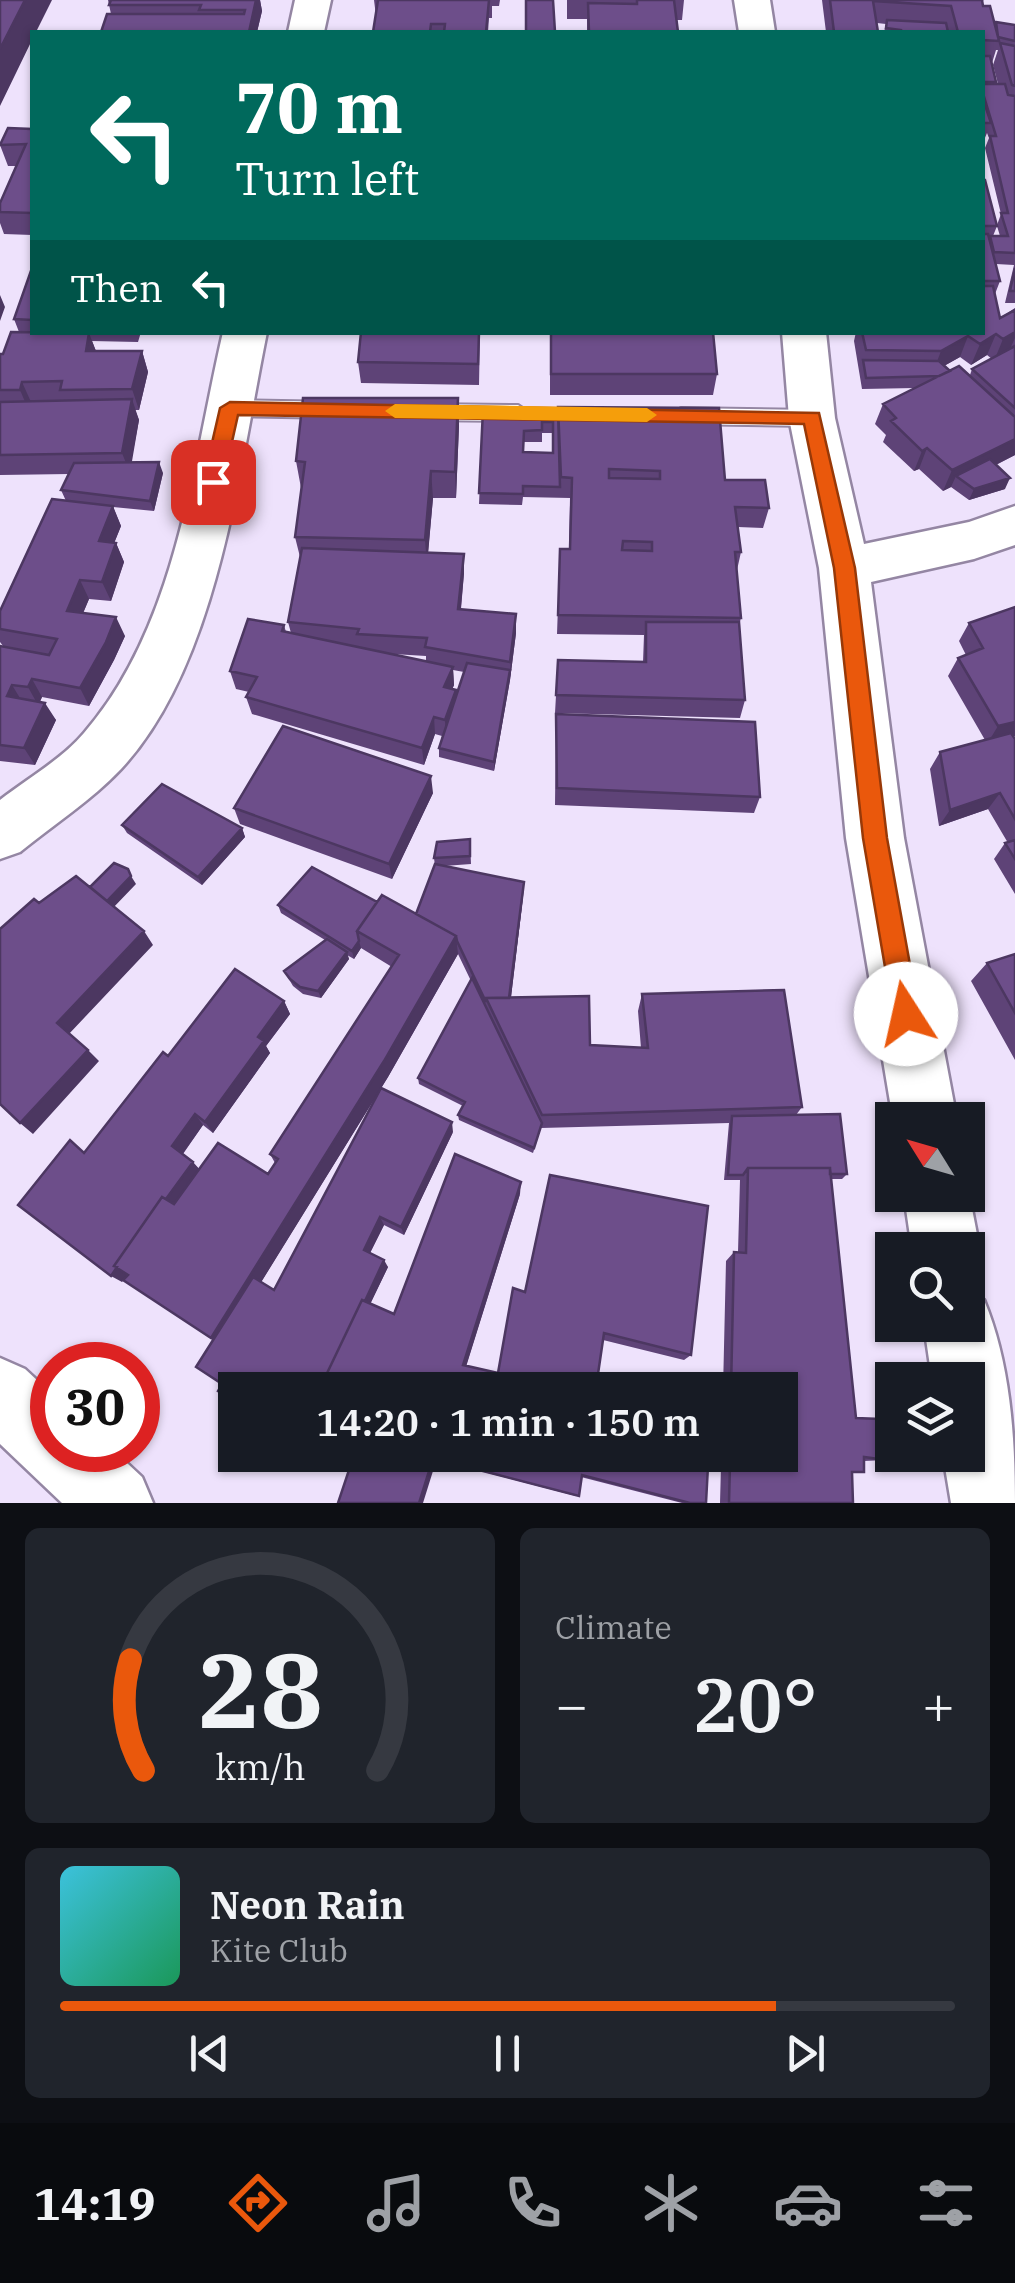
<!DOCTYPE html>
<meta charset="utf-8">
<style>
body{margin:0;font-family:"IBM Plex Serif",serif;background:#20242c;color:#f1f3f6;height:100vh;display:flex;flex-direction:column;font-size:38px;white-space:nowrap}
*{box-sizing:border-box;margin:0}
p{font-size:32px;color:#9ea1a6}
.icon{flex:none;width:55px;height:55px;fill:none;stroke:currentColor;stroke-width:2;stroke-linecap:round;stroke-linejoin:round}
.map{position:relative;height:1503px;overflow:hidden}
.drawer{display:flex;flex-direction:column;gap:25px;padding:25px;background:#0d0f14;flex:1}
.drawer>*{flex:none}
.top-card{position:absolute;left:30px;top:30px;width:955px;height:305px;border-radius:0px;box-shadow:0 2px 8px #0004;background:#00695c;color:#fff;overflow:hidden}
.needle{width:65px;rotate:307deg}
.fabs{position:absolute;left:875px;top:1102px;display:grid;gap:20px}
.fabs a{display:grid;place-items:center;width:110px;height:110px;border-radius:0px;background:#171b24;box-shadow:0 2px 8px #0004;font-size:50px}
.speed{position:absolute;left:30px;top:1342px;display:flex;gap:20px;font-size:50px;font-weight:700;text-align:center}
.speed>*{display:grid;place-content:center;width:130px;height:130px;border-radius:50%;background:#171b24;box-shadow:0 2px 8px #0004;line-height:1}
.speed .limit{border:15px solid #d22;background:#fff;color:#111}
.pin{position:absolute;display:grid;place-items:center;width:85px;height:85px;color:#fff;margin:-42px;border-radius:20px;box-shadow:0 5px 15px #0006}
.me{position:absolute;width:110px;margin:-55px;rotate:350deg;stroke-linejoin:round;filter:drop-shadow(0 0 8px #0008)}
.turn{display:flex;align-items:center;gap:35px;height:210px;padding:0 40px;font-size:45px}
.turn .icon{width:130px;height:130px;stroke-width:2.5}
.turn b{display:block;font-size:70px;line-height:85px}
.then{display:flex;align-items:center;height:95px;padding:0 40px;background:#0003;gap:20px;font-size:38px}
.big{font-size:75px;font-weight:600;line-height:1.1}
.drawer .card{flex:1;display:flex;flex-direction:column;justify-content:center;gap:15px;min-width:0;padding:0 35px;border-radius:15px;background:#20242c}
.drawer .dial{align-items:center;gap:0}
.dial svg{height:260px;overflow:visible;fill:none;stroke:#363941;stroke-width:7;stroke-linecap:round;text-anchor:middle}
.dial text{fill:#f1f3f6;stroke:none}
.song{display:flex;align-items:center;gap:30px}
.cover{width:120px;height:120px;border-radius:15px;background:linear-gradient(135deg,hsl(190 70% 55%),hsl(150 70% 35%))}
.played{height:10px;border-radius:5px;background:linear-gradient(90deg,#ea580c 80%,#363941 80%)}
.keys{display:flex;justify-content:space-around;direction:ltr}
.heat{display:flex;justify-content:space-between;align-items:center;font-size:55px;direction:ltr}
.drawer .tiles{flex:1;display:grid;gap:25px;grid-template-columns:1fr 1fr}
.card:last-child{grid-column:span 2}
.trip{position:absolute;left:218px;top:1372px;width:580px;height:100px;border-radius:0px;background:#171b24;box-shadow:0 2px 8px #0004;font-weight:600;line-height:100px;text-align:center}
.tab-bar{display:flex;height:160px;justify-content:space-around;align-items:center;background:#090b0e;color:#9ea1a6}
.tab-bar .icon{width:70px;height:70px}
.tab-bar .current{color:#ea580c}
.tab-bar b{font-size:45px;color:#f1f3f6}
.map>svg:first-child{display:block}
.lines{fill:none;stroke-linecap:round;stroke-linejoin:round}
.service-casing{stroke:#9486a3;stroke-width:4}
.minor-casing{stroke:#9486a3;stroke-width:5}
.tertiary-casing{stroke:#9486a3;stroke-width:5}
.service{fill:#fff;fill-rule:evenodd}
.minor{fill:#fff;fill-rule:evenodd}
.tertiary{fill:#fff;fill-rule:evenodd}
.wall{fill:#5e4377;fill-rule:evenodd}
.shaded-wall{fill:#4c3761}
.building{fill:#6d4e8a;stroke:#4c3761;stroke-width:2.5;fill-rule:evenodd}
.route{fill:#ea580c;stroke:#983908;stroke-width:2.5}
.slow{fill:#f59e0b}
</style>
<div class="map">
<svg width="1015" height="1503" viewBox="0 0 1015 1503">
<rect width="100%" height="100%" fill="#eee2fc"/>
<g class="lines">
<defs>
<path id="service" d="M229,400L338,402L349,410L338,418L229,416L218,408Z
M421,404L518,405L530,413L518,421L421,420L409,412Z
M681,408L812,410L824,418L812,426L681,424L669,416Z"/>
<path id="minor" d="M295,0H331L324,32H288Z
M734,0H770L775,32H739Z
M223,332H267C239,469 218,665 121,769C92,800 53,825 20,852L0,859V800C27,779 62,759 84,733C177,626 192,466 223,332Z
M782,332H826L835,418L864,544L969,522L1015,506V545L974,559L871,582L904,838L957,1120H893L846,838L819,568L789,418Z
M968,1188L980,1250L968,1275V1250H912L904,1195H968Z
M968,1293L984,1300C1010,1362 1015,1436 1015,1503H951L943,1455H968V1380H932L924,1325H968Z"/>
<path id="tertiary" d="M0,1358L25,1369L52,1394V1450H113L142,1477L153,1503H62L0,1444Z"/>
</defs>
<use href="#service" class="service-casing"/>
<use href="#minor" class="minor-casing"/>
<use href="#tertiary" class="tertiary-casing"/>
<use href="#service" class="service"/>
<use href="#minor" class="minor"/>
<use href="#tertiary" class="tertiary"/>
</g>
<path class="wall" d="M108,0H260L262,11L257,32H101L111,14Z
M374,0H500L499,6H492V18H489L488,32H373L376,16Z
M567,0H684L682,20H676L678,32H587V19H567Z
M822,0H984L982,1L983,6L995,24L1015,25V303H1005L1014,265L996,264L1000,281L995,294L1000,318L1015,308V455L996,465L1005,489L969,500L951,487L943,491L919,469L914,471L883,442L886,435L875,424L883,404L915,388L862,389L854,341L856,332H982V180L997,225L1001,214L985,148L989,138L987,133L982,145V32H884L886,24L877,23L878,32H826ZM996,50H998L993,65L998,84H995L992,63ZM997,226L1000,236H993ZM987,355L992,359L972,369L970,375L950,371L944,366L960,357L971,365Z
M32,129V235L4,234L0,223V203L16,166H8L0,145Z
M32,268V332H141L138,342L92,341L96,351H142L148,372L139,410H135L139,420L131,462L163,473L154,511L113,507L121,526L114,543H116L124,562L111,601L89,599L83,613L125,636L114,660L89,706L42,697L40,702L56,720L35,765L0,761V646H3L0,642V611L66,501L61,490L69,474L0,475V354H3L19,332L14,319Z
M361,332H480L479,385L361,383L358,362Z
M550,332H713L717,374L713,395H550Z
M458,398L459,426L456,498H433L428,552L464,554V573L461,609L516,614V633L510,680L494,771L439,757V748L442,736L435,734L424,765L252,714L246,697L249,692L236,689L230,671L284,625L286,632L291,633L288,622L300,557L295,537L301,488L296,461ZM393,654L426,656V661ZM453,670L464,672L456,696L452,689L454,685Z
M558,409L725,480L769,508L763,528L738,527L741,552L737,570L741,618L739,625L745,700L740,718L555,713L558,660L643,662L644,635L557,634L560,549H569L570,498L523,497L522,505L479,504L483,410ZM542,433H552L553,453L523,452L524,442H542Z
M1015,607L1014,737L1015,739V894L994,859L1005,843H1008L988,809L939,826L930,769L940,752L985,740L948,676L958,658L966,655L959,641L969,623Z
M556,714L760,797L754,813L555,805Z
M433,793L392,879L240,824L234,808Z
M122,825L242,828L245,837L202,885L127,833Z
M470,839L471,864L444,866L524,882L523,897L511,997L590,1045L641,1048L638,1011L642,994L802,1107L796,1115L847,1174L842,1179H831L856,1418L886,1460L864,1461V1472L852,1473L853,1503H720L721,1466L708,1467L706,1503H682L581,1477L579,1496H576L484,1472V1459L463,1455H780V1390H723L726,1261L734,1252H738L740,1180H724L729,1123L541,1128L533,1153L459,1120L458,1115L463,1106L419,1084L418,1078L471,981L458,954L388,1077L261,1282L274,1290L453,1132L404,1235L384,1225L370,1253L388,1267L370,1304L394,1314L520,1194L466,1366L498,1373L513,1288L691,1355L684,1360L603,1340L598,1374L222,1384L214,1340L123,1280L122,1282L85,1153L168,1056L284,1001L290,1014L266,1046L270,1053L213,1133L203,1125L183,1154L199,1169L268,1174L275,1163L270,1154L392,967L361,948L354,959L347,955L349,959L321,998L303,994L293,986L284,971L325,940L281,913L278,905L377,902L416,914L435,866L434,858Z
M1015,954V1060L971,981L987,963Z"/>
<path class="shaded-wall" d="M25,0H52L36,32H32V40L0,106V49Z
M256,0H260L262,11L257,32H249Z
M0,295L5,307L0,321Z
M1015,332V338L1009,351L994,361L1003,339Z
M89,333L97,354L86,351Z
M996,334L987,355L971,365L980,344Z
M968,336L960,357L933,372L941,351Z
M142,351L148,372L139,410L132,389Z
M22,382L31,402L29,411L20,390Z
M458,398L459,426L456,498L455,472Z
M132,399L139,420L130,473L122,453Z
M1015,439V455L963,481L956,476L951,487L943,491L952,470Z
M927,448L919,469L914,471L922,451Z
M159,462L163,473L154,511L150,501Z
M431,471L433,498L427,566L425,540Z
M1010,478L1005,489L969,500L974,489Z
M113,506L121,526L107,561L99,541Z
M116,543L124,562L111,601L102,582Z
M464,554V573L459,628L458,609Z
M80,580L89,599L76,630L67,611Z
M516,614V633L510,680L494,771V762L510,670Z
M116,617L125,636L114,660L89,706L80,688Z
M453,667L454,685L446,705L444,687Z
M32,679L42,697L38,705L28,687Z
M12,685L23,703L7,696Z
M456,690L457,708L446,737L445,720Z
M45,703L56,720L35,765L24,748Z
M434,717L435,734L424,765L422,748Z
M1015,722V736L987,744L998,726Z
M431,776L433,793L392,879L389,864Z
M1000,793L988,809L939,826L950,810Z
M242,828L245,837L202,885L198,877Z
M131,876L136,884L112,909L106,901Z
M524,882L523,897L509,1014V1002Z
M144,931L153,945L68,1035L57,1023Z
M456,936L458,954L388,1077L223,1344L211,1338Z
M359,941L361,948L354,959L352,951Z
M347,952L349,959L321,998L318,991Z
M284,1001L290,1014L266,1046L270,1053L213,1133L205,1122L258,1037Z
M88,1050L99,1061L33,1134L20,1123Z
M195,1114L203,1125L181,1156L172,1146Z
M452,1122L453,1132L404,1235L401,1227Z
M193,1162L201,1171L122,1282L111,1276Z
M521,1182L520,1194L465,1370L463,1365Z
M380,1217L384,1225L368,1257L364,1250Z
M384,1260L388,1267L329,1390H322Z
M434,1455H438L423,1503H419Z"/>
<path class="building" d="M0,0H25L0,49Z
M111,0H256L249,32H101L107,14H244L245,10H199L201,5H109Z
M378,0H489L486,32H444L445,24H431L430,32H373Z
M526,0H553L555,32H526Z
M637,0H674L678,32H589L588,3L637,4Z
M830,0H982L983,6H990L999,41L982,40V32H958L951,6L873,1L878,32H834Z
M887,20L946,23L948,32H901V30L886,28Z
M996,22L1015,25V41L998,37Z
M1000,43L1015,46V86L1012,85Z
M982,56H990L996,82H982Z
M982,84H1005L1008,95L1015,96V253L994,252L990,236H1008L1001,213H1008L990,136H996L982,90Z
M982,96L991,123H982Z
M8,128L32,129V213L0,212V203L26,144L0,145Z
M982,180H985L997,226H982Z
M982,234H988L1000,281H982Z
M32,268V320L14,319Z
M1015,268V291H1010Z
M982,286H993L1000,318L1015,310V332L1003,339L996,334L980,344L968,336L941,351L866,350L862,332H982Z
M11,332L89,333L86,351H142L132,389L60,390L62,381L22,382L20,390H0V354H3Z
M361,332H479L478,364L358,362Z
M551,332H713L717,374H551Z
M1015,346V408L972,369Z
M863,360L939,361L950,371L939,376L866,378Z
M959,366L1015,417V439L952,470L927,448L922,451L891,421L896,418L883,404Z
M303,398H458L455,472L431,471L425,540L295,537L305,462L296,461Z
M132,399L122,453L0,455V402Z
M558,407L719,408L725,480H765L769,508L735,507L741,552H735L741,618L558,615L560,549H570L572,478L561,477ZM609,469L660,471V479L609,478ZM623,541L652,542V551L622,550Z
M558,409L560,487L523,486V494L479,493L483,410ZM542,422H553V453L523,452L524,431L542,430Z
M990,459L1010,478L974,489L956,476Z
M159,462L150,501L61,490L74,463Z
M52,499L113,506L99,541L116,543L102,582L80,580L67,611L116,617L106,642L80,688L32,679L28,687L12,685L7,696L45,703L24,748L0,745V646L49,655L57,639L0,629V611Z
M302,548L464,554L458,609L516,614L510,662L425,647L427,638L357,634L359,629L288,622Z
M1015,607V722L998,726L958,658L983,648L969,623Z
M248,619L284,625L282,631L453,667L444,687L456,690L445,720L434,717L422,748L246,697L257,677L230,671Z
M646,622H739L745,700L556,695L558,660L646,662Z
M467,663L510,670L494,762L439,748Z
M556,714L755,722L760,797L557,788Z
M283,726L431,776L389,864L234,808Z
M1011,733L1015,739V819L1000,793L950,810L940,752Z
M162,784L242,828L198,877L122,825Z
M470,839V856L434,858L437,842Z
M1015,840V859L1005,843Z
M114,863L128,869L131,876L107,901L90,887Z
M435,864L524,882L509,998H486V1002L457,941L456,936L416,914Z
M312,867L377,902L357,931L359,941L352,951L278,905Z
M76,876L144,931L57,1023L88,1050L20,1123L0,1104V929L34,899L39,903Z
M382,895L456,936L384,1061L211,1338L123,1280L128,1275L114,1266L162,1197L174,1204L218,1143L268,1174L278,1159L270,1154L399,955L357,931Z
M327,939L347,952L318,991L300,987L290,979L284,971Z
M1015,954V1013L987,963Z
M235,969L284,1001L258,1037L264,1041L205,1122L195,1114L172,1146L193,1162L166,1199L162,1197L114,1266L117,1267L111,1276L18,1205L70,1140L84,1153L163,1052L168,1056Z
M472,978L542,1123L534,1148L458,1115L465,1102L418,1078Z
M784,990L802,1107L542,1115L486,998L589,996L590,1045L648,1048L642,994Z
M381,1088L452,1122L401,1227L380,1217L364,1250L384,1260L365,1301L362,1300L319,1390H235V1402L218,1391L222,1384L196,1367L253,1277L274,1290Z
M840,1114L847,1174H830V1168H748L743,1175H728L732,1116Z
M455,1154L521,1182L463,1365L498,1373L513,1288L525,1292L550,1175L708,1206L691,1355L604,1333L598,1374L671,1390H319L362,1300L394,1314Z
M748,1168H830L856,1418L880,1419L886,1460L864,1457V1472H852L853,1503H729L730,1464L708,1466L706,1503H690L582,1475L579,1496L483,1471L484,1457L472,1455H780V1390H731L734,1252L746,1253Z
M354,1455H434L419,1503H338Z"/>
<path class="route" d="M230,402L819,413L855,568L887,838L919,1014L915,1023L906,1027L897,1023L893,1014L863,838L834,568L804,424L238,415L223,482L213,490L203,482L220,408Z"/>
<path class="slow" d="M395,404L647,408L657,415L647,422L395,418L385,411Z"/>
</svg>
<div class="fabs">
<a><svg class="needle" viewBox="-14 -14 28 28"><path d="M0-13l5 13h-10z" fill="#e53935"/><path d="M0 13l5-13h-10z" fill="#9ea1a6"/></svg></a>
<a><svg class="icon" aria-label="search" viewBox="0 0 24 24"><circle cx="10" cy="10" r="6"/><path d="M15 15l6 6"/></svg></a>
<a><svg class="icon" aria-label="layers" viewBox="0 0 24 24"><path d="M12 4l9 5-9 5-9-5zM3 14l9 5 9-5"/></svg></a>
</div>
<div class="speed"><div class="limit">30</div></div>
<div class="pin" style="left:213px;top:482px;background:#d93025"><svg class="icon" aria-label="arrive" viewBox="0 0 24 24"><path d="M6 21V4h12l-3 4 3 4H6"/></svg></div>
<svg class="me" style="left:906px;top:1014px" viewBox="-20 -20 40 40"><circle r="19" fill="#fff"/><path d="M0-13L10 11 0 6-10 11z" fill="#ea580c"/></svg>
<div class="trip">14:20 · 1 min · 150 m</div>
<div class="top-card">
<div class="turn"><svg class="icon" aria-label="left" viewBox="0 0 24 24"><path d="M17 20v-9H6M10 6l-5 5 5 5"/></svg><div><b>70 m</b>Turn left</div></div>
<div class="then">Then<svg class="icon" aria-label="left" viewBox="0 0 24 24"><path d="M17 20v-9H6M10 6l-5 5 5 5"/></svg></div>
</div>
</div>
<section class="drawer">
<div class="tiles">
<div class="card dial"><svg viewBox="0 0 100 80">
<path d="M14 69A42 42 0 1 1 86 69"/>
<path d="M14 69A42 42 0 0 1 10 35" stroke="#ea580c"/>
<text x="50" y="56" font-size="32" font-weight="700">28</text>
<text x="50" y="72" font-size="11">km/h</text>
</svg></div>
<div class="card"><p>Climate</p>
<div class="heat"><a>−</a><b class="big">20°</b><a>+</a></div>
</div>
<div class="card">
<div class="song"><i class="cover"></i><div><b>Neon Rain</b><p>Kite Club</p></div></div>
<div class="played"></div>
<div class="keys"><svg class="icon" aria-label="previous" viewBox="0 0 24 24"><path d="M18 5L8 12l10 7zM5 5v14"/></svg><svg class="icon" aria-label="pause" viewBox="0 0 24 24"><path d="M8 5v14M16 5v14"/></svg><svg class="icon" aria-label="next" viewBox="0 0 24 24"><path d="M6 5l10 7-10 7zM19 5v14"/></svg></div>
</div>
</div>
</section>
<nav class="tab-bar">
<b>14:19</b>
<svg class="icon current" aria-label="directions" viewBox="0 0 24 24"><path d="M12 3l9 9-9 9-9-9zM9 14v-3h6M13 9l2 2-2 2"/></svg>
<svg class="icon" aria-label="music" viewBox="0 0 24 24"><path d="M9 18V5l10-2v13"/><circle cx="6" cy="18" r="3"/><circle cx="16" cy="16" r="3"/></svg>
<svg class="icon" aria-label="phone" viewBox="0 0 24 24"><path d="M5 4h4l2 5-3 2q2 4 5 5l2-3 5 2v4C11 20 4 13 5 4z"/></svg>
<svg class="icon" aria-label="climate" viewBox="0 0 24 24"><path d="M12 3v18M4 7l16 10M4 17L20 7"/></svg>
<svg class="icon" aria-label="car" viewBox="0 0 24 24"><path d="M5 17H2v-5l4-1 3-4h7l3 4 3 1v5h-3M9 17h6M6 11h13"/><circle cx="7" cy="17" r="2"/><circle cx="17" cy="17" r="2"/></svg>
<svg class="icon" aria-label="filters" viewBox="0 0 24 24"><path d="M4 7h16M4 17h16"/><circle cx="9" cy="7" r="2"/><circle cx="15" cy="17" r="2"/></svg>
</nav>
